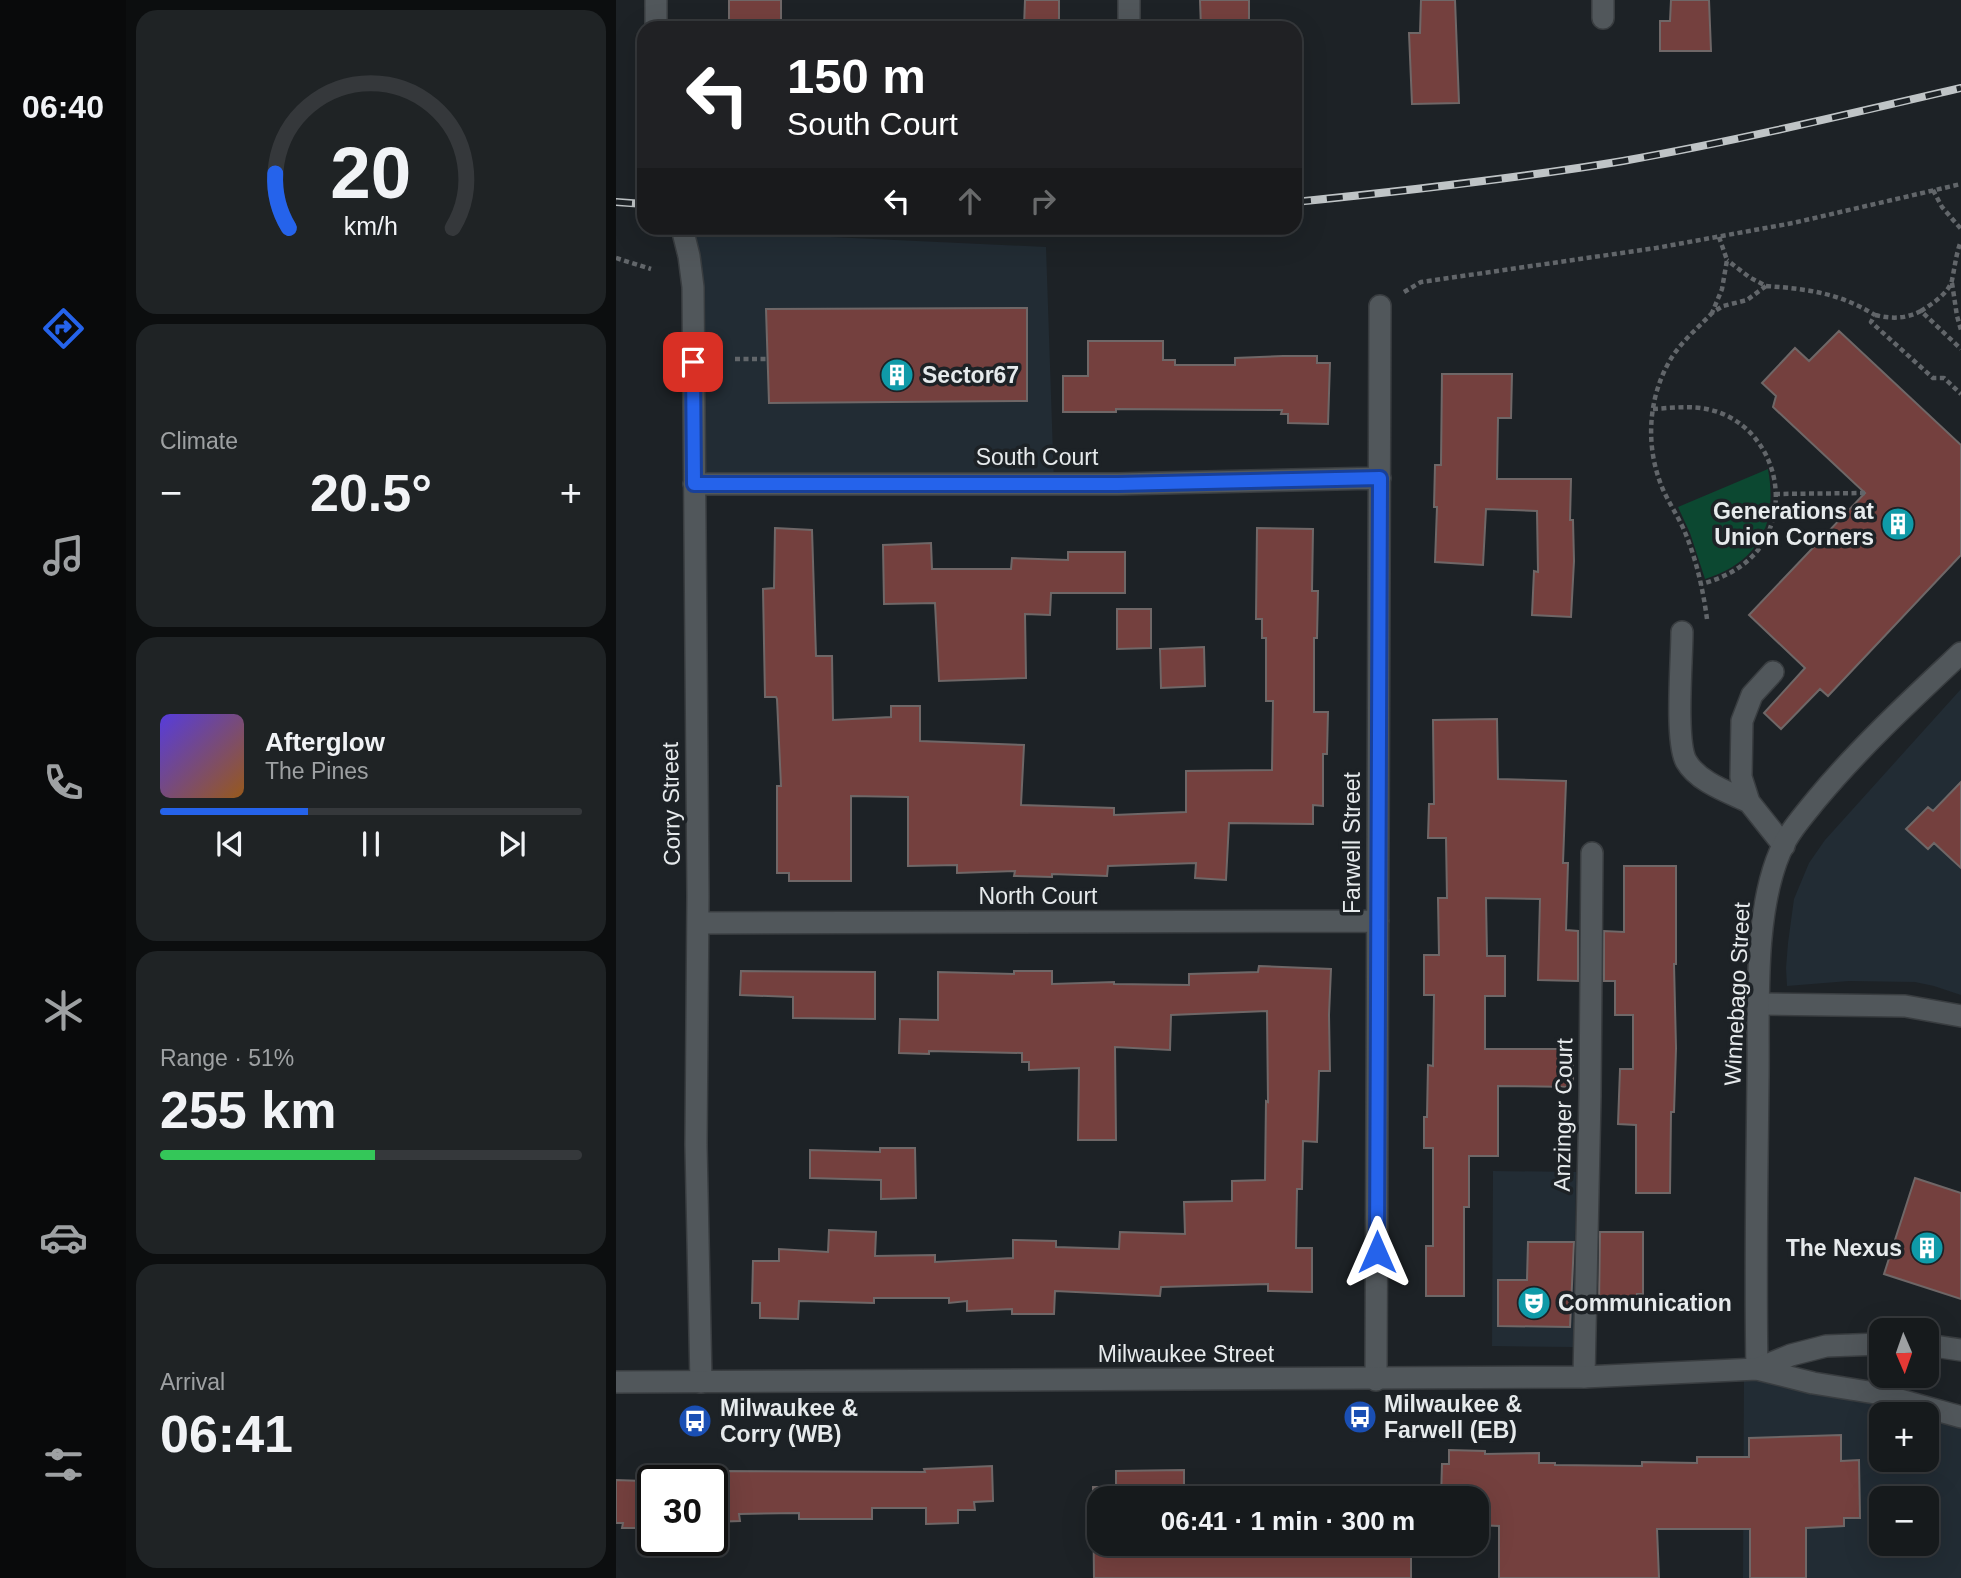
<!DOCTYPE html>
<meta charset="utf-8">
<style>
body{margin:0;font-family:Arial,sans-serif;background:#1f2325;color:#f1f3f6;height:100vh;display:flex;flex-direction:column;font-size:26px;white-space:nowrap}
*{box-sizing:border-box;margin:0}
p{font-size:23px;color:#9ea1a3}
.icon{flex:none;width:38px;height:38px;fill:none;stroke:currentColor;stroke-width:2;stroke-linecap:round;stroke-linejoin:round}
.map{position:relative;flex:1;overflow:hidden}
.sheet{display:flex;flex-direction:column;gap:10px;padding:10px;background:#0c0e0f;width:490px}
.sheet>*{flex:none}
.guide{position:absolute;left:21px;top:21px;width:665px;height:214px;border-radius:21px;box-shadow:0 7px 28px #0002,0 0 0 2px #35383b;background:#202124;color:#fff;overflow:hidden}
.needle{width:46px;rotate:178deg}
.buttons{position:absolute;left:1253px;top:1318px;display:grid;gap:14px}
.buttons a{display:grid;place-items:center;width:70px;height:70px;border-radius:14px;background:#161a1c;box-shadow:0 7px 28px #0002,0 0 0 2px #35383b;font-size:35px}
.speed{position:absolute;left:21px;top:1465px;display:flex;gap:14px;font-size:35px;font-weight:700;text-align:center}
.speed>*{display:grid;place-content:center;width:91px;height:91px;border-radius:50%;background:#161a1c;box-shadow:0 7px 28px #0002,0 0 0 2px #35383b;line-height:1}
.speed .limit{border:4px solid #111;border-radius:10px;background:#fff;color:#111}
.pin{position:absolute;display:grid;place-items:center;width:60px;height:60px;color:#fff;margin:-30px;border-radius:14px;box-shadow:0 4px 10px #0006}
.me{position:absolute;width:77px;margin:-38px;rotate:0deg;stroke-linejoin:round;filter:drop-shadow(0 0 5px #0008)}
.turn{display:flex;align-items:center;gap:24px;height:147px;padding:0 35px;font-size:32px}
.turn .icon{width:91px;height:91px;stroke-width:2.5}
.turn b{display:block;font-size:49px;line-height:60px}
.lanes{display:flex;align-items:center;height:66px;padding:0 35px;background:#0003;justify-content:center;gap:35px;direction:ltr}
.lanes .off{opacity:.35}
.big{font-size:52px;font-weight:800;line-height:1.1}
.sheet .card{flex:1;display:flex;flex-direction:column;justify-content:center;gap:10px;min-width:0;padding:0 24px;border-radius:21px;background:#1f2325}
.sheet .dial{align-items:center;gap:0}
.dial svg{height:182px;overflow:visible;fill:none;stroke:#35383b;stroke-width:7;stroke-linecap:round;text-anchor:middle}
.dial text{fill:#f1f3f6;stroke:none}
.song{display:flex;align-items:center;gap:21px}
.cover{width:84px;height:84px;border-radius:10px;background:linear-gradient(135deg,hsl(250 70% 55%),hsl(30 70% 35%))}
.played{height:7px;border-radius:4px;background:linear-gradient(90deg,#2563eb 35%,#35383b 35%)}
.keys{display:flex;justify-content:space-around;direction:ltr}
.heat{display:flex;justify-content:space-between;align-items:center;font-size:38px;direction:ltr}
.charge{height:10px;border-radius:5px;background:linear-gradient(90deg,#34c759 51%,#35383b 0)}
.trip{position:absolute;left:471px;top:1486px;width:402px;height:70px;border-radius:21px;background:#161a1c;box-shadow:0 7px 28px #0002,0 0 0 2px #35383b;font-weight:800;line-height:70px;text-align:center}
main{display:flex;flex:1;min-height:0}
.tabs{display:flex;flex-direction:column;width:126px;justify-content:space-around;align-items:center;background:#090a0b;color:#9ea1a3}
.tabs .icon{width:49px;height:49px}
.tabs .current{color:#2563eb}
.tabs b{font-size:32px;color:#f1f3f6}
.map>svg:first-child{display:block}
.built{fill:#222c34;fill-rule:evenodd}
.green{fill:#0c4831}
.building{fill:#74403e;stroke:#6f6767;stroke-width:2}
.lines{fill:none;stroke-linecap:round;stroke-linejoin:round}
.service-casing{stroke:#393d40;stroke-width:24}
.minor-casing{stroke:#393d40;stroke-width:24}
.tertiary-casing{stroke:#393d40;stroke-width:24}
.path{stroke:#62666a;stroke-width:4.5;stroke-dasharray:5 3.5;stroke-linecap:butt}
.service{stroke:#51575b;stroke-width:21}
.minor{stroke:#51575b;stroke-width:21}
.tertiary{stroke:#51575b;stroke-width:21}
.rail-casing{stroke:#bfc4c6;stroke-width:8}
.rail{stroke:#1d2226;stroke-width:5;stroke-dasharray:16;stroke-linecap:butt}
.route-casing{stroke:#184099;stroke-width:18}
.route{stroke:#2563eb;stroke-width:12}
.labels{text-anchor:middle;stroke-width:7;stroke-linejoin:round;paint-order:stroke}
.poi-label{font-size:23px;font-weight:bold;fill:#e6eaec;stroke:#1d2226;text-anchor:start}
.street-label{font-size:23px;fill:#e6eaec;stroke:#1d2226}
</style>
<main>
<nav class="tabs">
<b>06:40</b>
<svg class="icon current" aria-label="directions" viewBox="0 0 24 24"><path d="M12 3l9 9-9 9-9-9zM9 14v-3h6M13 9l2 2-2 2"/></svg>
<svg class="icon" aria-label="music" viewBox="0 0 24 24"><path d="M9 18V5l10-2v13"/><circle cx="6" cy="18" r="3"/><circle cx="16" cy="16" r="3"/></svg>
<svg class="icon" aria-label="phone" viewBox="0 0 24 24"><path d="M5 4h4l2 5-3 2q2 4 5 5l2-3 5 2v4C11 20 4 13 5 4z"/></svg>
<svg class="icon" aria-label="climate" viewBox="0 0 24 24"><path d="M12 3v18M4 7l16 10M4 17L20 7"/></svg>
<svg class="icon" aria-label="car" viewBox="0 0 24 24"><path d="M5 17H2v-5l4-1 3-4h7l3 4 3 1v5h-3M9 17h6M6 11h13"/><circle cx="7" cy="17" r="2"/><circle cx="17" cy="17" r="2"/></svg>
<svg class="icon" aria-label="filters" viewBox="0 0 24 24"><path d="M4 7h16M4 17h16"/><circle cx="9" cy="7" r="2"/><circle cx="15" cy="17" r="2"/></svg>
</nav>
<section class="sheet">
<div class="card dial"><svg viewBox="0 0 100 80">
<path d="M14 69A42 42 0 1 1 86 69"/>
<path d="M14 69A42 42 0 0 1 8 45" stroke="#2563eb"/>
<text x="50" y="56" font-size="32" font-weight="700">20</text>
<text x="50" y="72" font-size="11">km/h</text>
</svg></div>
<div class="card"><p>Climate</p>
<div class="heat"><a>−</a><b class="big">20.5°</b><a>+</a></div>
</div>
<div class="card">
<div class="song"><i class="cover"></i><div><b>Afterglow</b><p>The Pines</p></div></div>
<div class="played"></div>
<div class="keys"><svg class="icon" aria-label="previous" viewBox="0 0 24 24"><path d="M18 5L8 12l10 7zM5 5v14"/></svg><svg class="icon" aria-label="pause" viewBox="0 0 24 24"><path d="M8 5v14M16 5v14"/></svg><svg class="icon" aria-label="next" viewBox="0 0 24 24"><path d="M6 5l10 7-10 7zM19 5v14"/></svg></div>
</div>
<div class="card"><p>Range · 51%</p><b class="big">255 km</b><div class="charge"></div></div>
<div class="card"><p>Arrival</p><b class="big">06:41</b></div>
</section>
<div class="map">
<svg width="1345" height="1578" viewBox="0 0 1345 1578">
<rect width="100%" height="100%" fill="#1d2226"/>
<path class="built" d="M66,230L430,247L438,484H78Z
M1345,689V995L1318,986L1299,982L1233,981L1171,986L1170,968L1172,943L1178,899L1193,863L1209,840Z
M877,1171L960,1172L957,1347L876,1346Z
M1128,1370L1345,1417V1578H1127ZM1265,1414H1311V1460H1265ZM1265,1498H1311V1544H1265Z"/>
<path class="green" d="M1152,469C1162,524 1143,562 1089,579L1074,533L1062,507Z"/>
<path class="building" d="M113,0H165V28H113Z
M409,0H443V28L408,27Z
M584,0H633V28H585Z
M805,0H839L843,103L796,104L793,33H804Z
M1055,0H1093L1095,51H1044V21H1054Z
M411,308V401L153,403L150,309Z
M1223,331L1345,445V555L1212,696L1204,689L1165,729L1148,713L1189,668L1133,615L1249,493L1157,407L1160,396L1146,383L1179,348L1193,361Z
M472,341H547V360H559V365H619V358L667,356H701V363H714L712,424L672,423V414H665L666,410L500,409V412H447V376H472Z
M826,374H896L895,418H882L881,479H955L954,520H957L958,561L955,617L916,615L918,571L922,572L921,511L870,509L867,565L819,562L821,507H818L819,465H825Z
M159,528L196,530L200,656H216L217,720L275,717V706H304V741L408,745L405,805L498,808V815L570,812V771L656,770L657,701H650V638H646V619H640L641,528L697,529L696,591H702L701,638H698V712H712L711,754H707V806L697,805V824L613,823L610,880L579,878L580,863L492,866L491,876L436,874V877L398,876L399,871L341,873V865L292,866V797L235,796V881H173V873H161V786H165L161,699L160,697H149L147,589L158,588Z
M315,543L316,569H395L396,558L452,560V552H509V593H435L434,615L409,614L410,678L323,681L319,603L268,604L267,545Z
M501,609H535V648L501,649Z
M588,647L589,686L545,688L544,649Z
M881,719L882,779L950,781L947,863H952L950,930L962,931V981L922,980L924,899L870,898L871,956H889V996H869V1049H957V1087L882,1086V1156H853V1207H848V1296H810V1246H817V1148H808V1117H811L812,1065L817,1066L818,995H808V955H823L822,898H831L830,838H812L813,804H818L817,720Z
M1345,782V868L1318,843L1312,849L1290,829L1312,807L1317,811Z
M1008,866H1060V964H1058L1060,1048L1058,1112H1055L1054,1193H1020V1125L1002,1124L1004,1069H1017V1015H999V981H988V931L1008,932Z
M643,966L715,969L713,1015L714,1071H703L701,1142L687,1141L686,1189H681L680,1248H696V1292L652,1291V1284L545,1287L544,1296L439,1291L438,1314H396V1309L351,1311V1301L333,1303V1298H258V1303L183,1301L182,1319L144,1318V1303H136L137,1261H163V1249L212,1252L213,1230L260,1232L259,1256L319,1255V1262L397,1258V1240L440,1241V1247L503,1249L504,1232L569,1234L568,1202L616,1201V1181L649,1180L650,1101L652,1102L651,1011L555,1015L554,1050L499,1047L500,1140H462L463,1068L413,1070V1062H406V1053L313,1051V1054L283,1053L284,1019L322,1020V972L398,974V971H436V984L498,982V984L573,985V974L642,972Z
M125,971L259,972V1019L177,1018V997L124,995Z
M264,1148H299L300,1198L265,1199V1180L194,1178V1150L264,1152Z
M1299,1178L1345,1193V1299L1268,1274Z
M984,1232H1027V1294H1021V1306H983Z
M912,1242H958L954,1327L882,1326V1280H911Z
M1225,1435V1461L1243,1460L1244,1518H1228V1526L1190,1528V1578H1134V1529H1041L1043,1578H883V1526L861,1525V1498H825L826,1464H833V1450L869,1451V1454L923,1453V1463H939V1465L1026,1466V1462L1081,1463V1457H1133V1438Z
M376,1466L377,1501L358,1502L359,1510H342V1523L310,1524V1508H256V1519H183V1513L123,1514L124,1521L96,1522V1471L309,1472L308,1469Z
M568,1470V1486L609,1485V1489L795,1488V1498H483V1544H795V1578H478L477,1487H500V1471Z
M0,1480L27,1481V1486H37V1528H6L7,1523H0Z"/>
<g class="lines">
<defs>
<path id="service" d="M1066,632C1066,659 1059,740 1070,761C1082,782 1112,792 1133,802
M1157,672L1136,695L1126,721L1125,777L1133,802L1168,846
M1143,1004L1289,1006L1345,1016
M968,1377L974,1096L976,853"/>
<path id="minor" d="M40,0V28
M513,0V28
M987,0V18
M66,228L73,256L77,287L82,896L80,1145L85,1382
M78,484H502L764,478
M82,923L762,921
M1141,1369C1139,1272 1141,1175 1142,1078C1143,1009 1137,915 1164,852C1172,833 1187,816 1200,800C1244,747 1295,700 1345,653
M760,1380L764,306"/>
<path id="tertiary" d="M1311,1345L1345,1350
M1141,1369L1175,1355L1210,1346L1265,1344
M0,1382L968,1377L1141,1369L1197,1383L1259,1393L1345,1417"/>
</defs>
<use href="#service" class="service-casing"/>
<use href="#minor" class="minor-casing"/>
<use href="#tertiary" class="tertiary-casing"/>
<path class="path" d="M1317,190L1326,207L1345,229
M1103,237L1111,260L1106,289L1096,313L1107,306L1131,300L1150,286L1133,277L1111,260
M0,258L35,269
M1336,283L1341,316L1345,330
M1150,286C1192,289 1223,293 1259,315L1255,322L1317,378H1328L1345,394
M788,292L805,282L1040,248L1177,223L1345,184
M1305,311C1316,304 1333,293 1336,280C1339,266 1340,254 1345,241
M1259,315C1276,319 1289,319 1305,311L1345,349
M119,359H152
M1037,409C1056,408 1076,405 1095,410C1148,423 1175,486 1151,535C1139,562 1112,577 1085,584
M1159,494L1249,493
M1091,619C1087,589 1080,558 1068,530C1061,514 1050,499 1044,482C1029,441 1033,394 1056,357C1067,340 1082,328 1096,313"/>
<use href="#service" class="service"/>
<use href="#minor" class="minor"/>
<use href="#tertiary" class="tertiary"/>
<defs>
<path id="rail" d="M0,202L28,204
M679,202C788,191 898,179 1007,161C1120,141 1233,114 1345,88"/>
</defs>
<use href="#rail" class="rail-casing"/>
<use href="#rail" class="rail"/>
</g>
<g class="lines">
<defs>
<path id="route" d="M77,362L78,484H502L764,478L761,1252"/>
</defs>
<use href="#route" class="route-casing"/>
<use href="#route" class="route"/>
</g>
<defs>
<symbol id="building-disc" viewBox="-11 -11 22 22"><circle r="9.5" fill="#0f9aa8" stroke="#1d2226"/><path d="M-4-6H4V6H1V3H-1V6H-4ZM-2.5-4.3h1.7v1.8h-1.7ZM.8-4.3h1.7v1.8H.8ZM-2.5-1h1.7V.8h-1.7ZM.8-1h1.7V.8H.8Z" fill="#fff"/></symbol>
<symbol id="theatre-disc" viewBox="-11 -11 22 22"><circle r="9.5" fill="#0f9aa8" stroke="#1d2226"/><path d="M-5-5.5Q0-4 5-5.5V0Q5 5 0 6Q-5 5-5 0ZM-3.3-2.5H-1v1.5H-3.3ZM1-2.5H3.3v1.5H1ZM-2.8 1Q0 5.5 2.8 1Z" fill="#fff"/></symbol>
<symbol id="bus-disc" viewBox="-11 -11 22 22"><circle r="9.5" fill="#1a4fb4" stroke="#1d2226"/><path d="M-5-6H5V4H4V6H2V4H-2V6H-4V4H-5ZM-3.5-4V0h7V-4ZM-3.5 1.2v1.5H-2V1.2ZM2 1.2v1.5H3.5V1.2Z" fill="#fff"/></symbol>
</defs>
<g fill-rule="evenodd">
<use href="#building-disc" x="262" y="356" width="38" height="38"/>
<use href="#building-disc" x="1263" y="505" width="38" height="38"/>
<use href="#building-disc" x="1292" y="1229" width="38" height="38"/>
<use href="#theatre-disc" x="899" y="1284" width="38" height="38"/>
<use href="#bus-disc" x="725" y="1398" width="38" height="38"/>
<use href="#bus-disc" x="60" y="1402" width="38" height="38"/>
</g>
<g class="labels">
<g class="poi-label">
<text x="306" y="383">Sector67</text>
<text x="1258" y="519" text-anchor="end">Generations at<tspan x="1258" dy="26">Union Corners</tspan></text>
<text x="1286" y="1256" text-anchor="end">The Nexus</text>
<text x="942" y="1311">Communication</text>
<text x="768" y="1412">Milwaukee &amp;<tspan x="768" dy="26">Farwell (EB)</tspan></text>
<text x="104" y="1416">Milwaukee &amp;<tspan x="104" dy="26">Corry (WB)</tspan></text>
</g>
<g class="street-label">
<text x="421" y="465">South Court</text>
<text transform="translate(55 804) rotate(-91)" y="8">Corry Street</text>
<text transform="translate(736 843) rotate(-90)" y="8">Farwell Street</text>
<text x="422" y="904">North Court</text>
<text transform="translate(1121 994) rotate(-87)" y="8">Winnebago Street</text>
<text transform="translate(947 1115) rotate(-89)" y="8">Anzinger Court</text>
<text x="570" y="1362">Milwaukee Street</text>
</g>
</g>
</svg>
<div class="buttons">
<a><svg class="needle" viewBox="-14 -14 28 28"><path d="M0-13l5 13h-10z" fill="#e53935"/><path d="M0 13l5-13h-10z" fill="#9ea1a3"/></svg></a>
<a>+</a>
<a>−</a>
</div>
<div class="speed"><div class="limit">30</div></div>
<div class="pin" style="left:77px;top:362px;background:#d93025"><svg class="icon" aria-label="arrive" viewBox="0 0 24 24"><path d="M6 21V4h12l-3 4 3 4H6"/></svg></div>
<svg class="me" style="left:761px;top:1252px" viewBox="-20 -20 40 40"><path d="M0-17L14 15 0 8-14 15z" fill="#2563eb" stroke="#fff" stroke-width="4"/></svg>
<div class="trip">06:41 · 1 min · 300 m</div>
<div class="guide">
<div class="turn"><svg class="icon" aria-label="left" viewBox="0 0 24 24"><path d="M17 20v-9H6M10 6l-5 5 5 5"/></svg><div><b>150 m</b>South Court</div></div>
<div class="lanes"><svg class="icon" aria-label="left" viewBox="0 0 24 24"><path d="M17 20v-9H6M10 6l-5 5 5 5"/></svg><svg class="icon off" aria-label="ahead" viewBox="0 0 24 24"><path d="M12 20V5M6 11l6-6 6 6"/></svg><svg class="icon off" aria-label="right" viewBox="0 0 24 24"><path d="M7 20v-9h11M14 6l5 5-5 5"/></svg></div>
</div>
</div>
</main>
